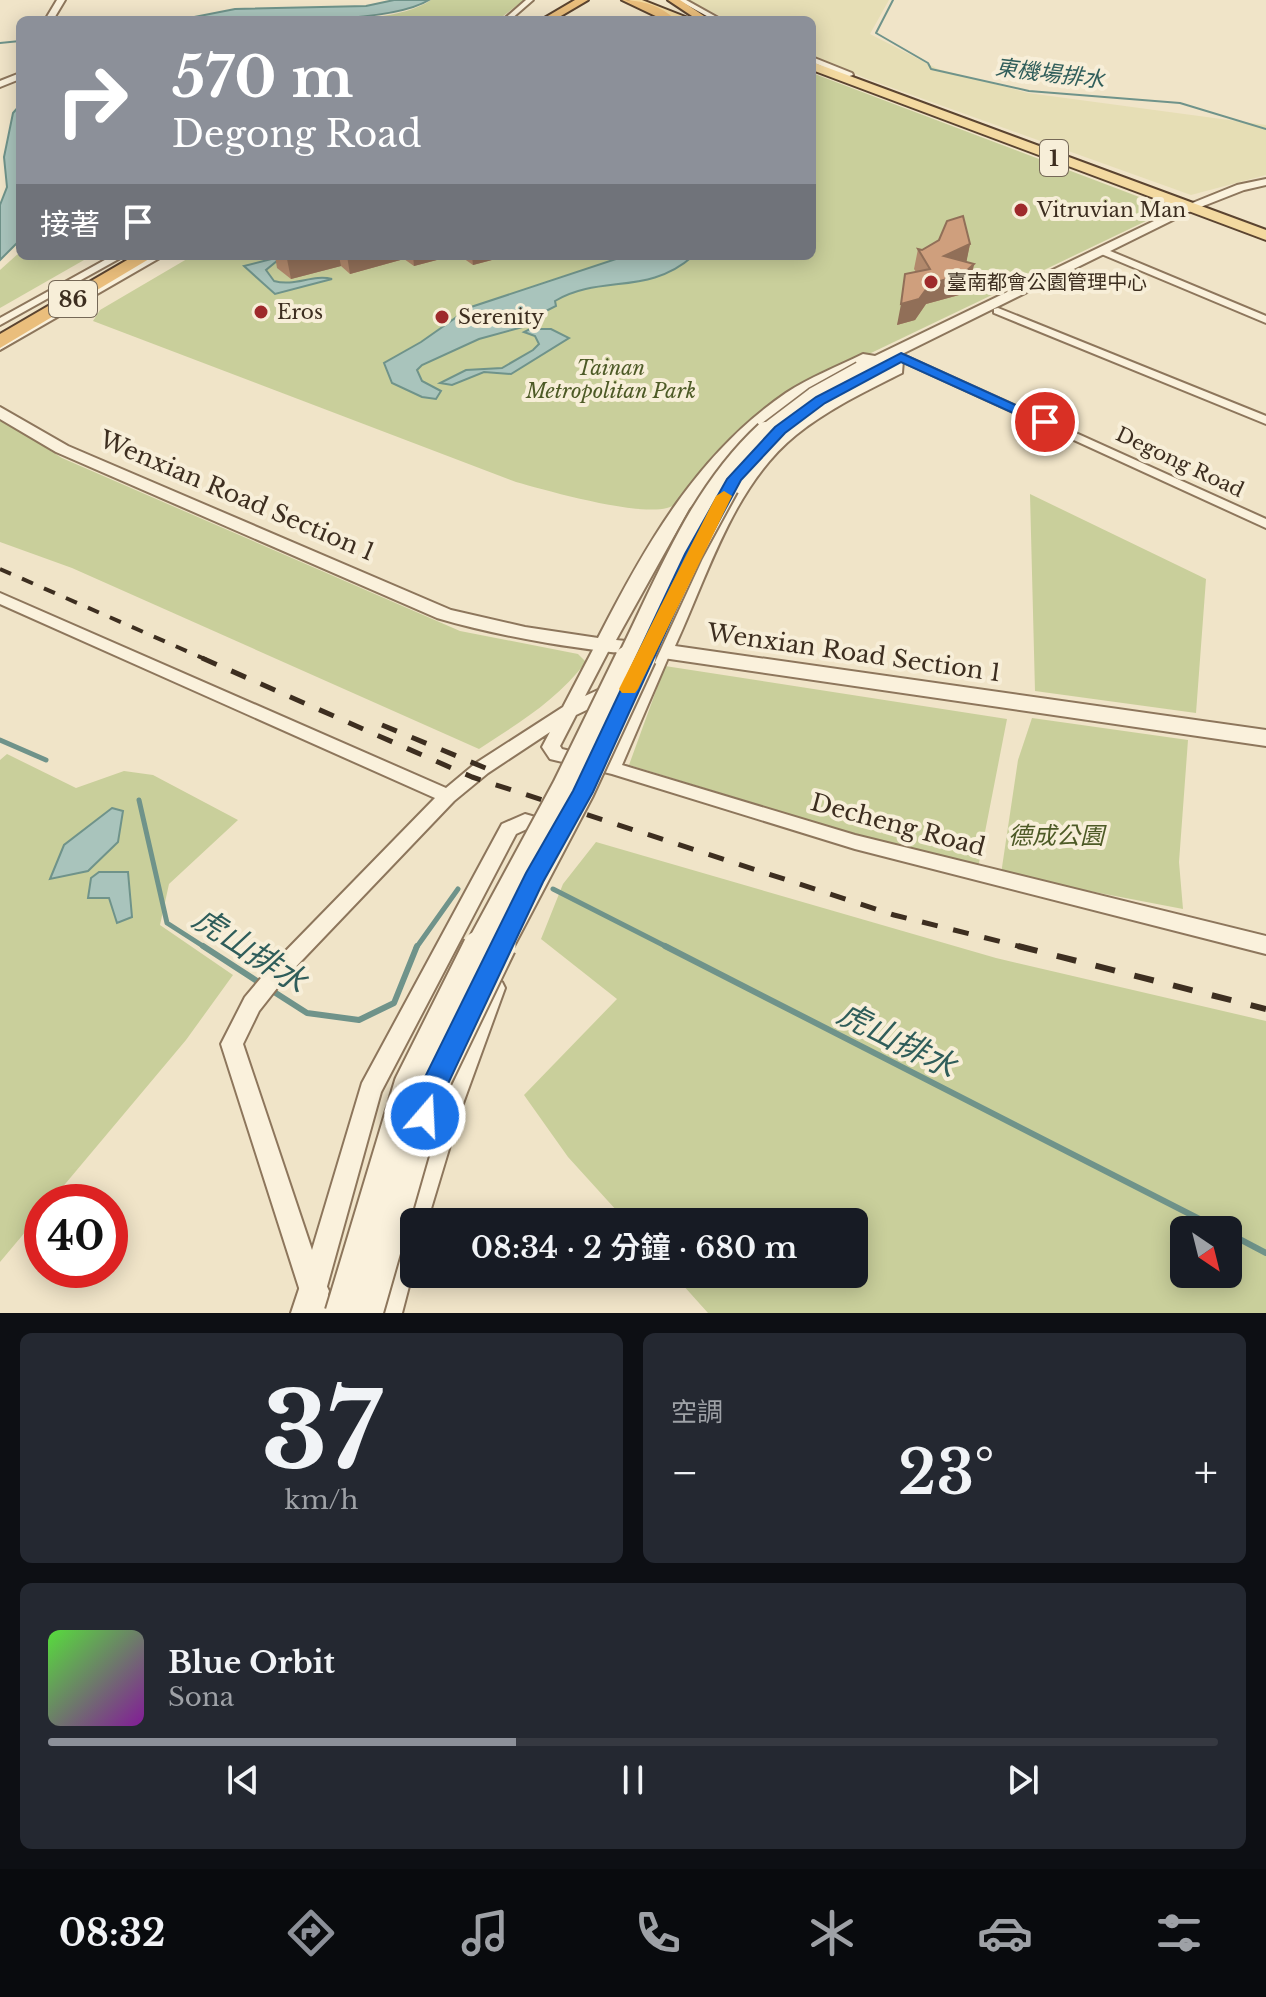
<!DOCTYPE html>
<html lang="zh-TW">
<meta charset="utf-8">
<style>
body{margin:0;font-family:"Libre Baskerville","Noto Sans TC",serif;background:#242831;color:#f1f3f6;height:100vh;display:flex;flex-direction:column;font-size:30px;white-space:nowrap}
*{box-sizing:border-box;margin:0}
p{font-size:26px;color:#9ea1a6}
.icon{flex:none;width:44px;height:44px;fill:none;stroke:currentColor;stroke-width:2;stroke-linecap:round;stroke-linejoin:round}
.map{position:relative;height:1313px;overflow:hidden}
.details{display:flex;flex-direction:column;gap:20px;padding:20px;background:#0d0f14;flex:1}
.details>*{flex:none}
.guide{position:absolute;left:16px;top:16px;width:800px;height:244px;border-radius:12px;box-shadow:0 4px 20px #0003;background:#8c9099;color:#fff;overflow:hidden}
.needle{width:52px;rotate:145deg}
.tools{position:absolute;left:1170px;top:1216px;display:grid;gap:16px}
.tools a{display:grid;place-items:center;width:72px;height:72px;border-radius:12px;background:#171b24;box-shadow:0 4px 20px #0003;font-size:40px}
.speed{position:absolute;left:24px;top:1184px;display:flex;gap:16px;font-size:40px;font-weight:700;text-align:center}
.speed>*{display:grid;place-content:center;width:104px;height:104px;border-radius:50%;background:#171b24;box-shadow:0 4px 20px #0003;line-height:1}
.speed .limit{border:12px solid #d22;background:#fff;color:#111}
.pin{position:absolute;display:grid;place-items:center;width:68px;height:68px;color:#fff;margin:-34px;border:4px solid #fff;border-radius:50%;box-shadow:0 2px 8px #0007}
.me{position:absolute;width:88px;margin:-44px;rotate:19deg;stroke-linejoin:round;filter:drop-shadow(0 0 6px #0008)}
.turn{display:flex;align-items:center;gap:28px;height:168px;padding:0 24px;font-size:36px}
.turn .icon{width:104px;height:104px;stroke-width:2.5}
.turn b{display:block;font-size:56px;line-height:68px}
.then{display:flex;align-items:center;height:76px;padding:0 24px;background:#0003;gap:16px;font-size:30px}
.big{font-size:60px;font-weight:600;line-height:1.1}
.details .tile{flex:1;display:flex;flex-direction:column;justify-content:center;gap:12px;min-width:0;padding:0 28px;border-radius:12px;background:#242831}
.details .dial{align-items:center;gap:0}
.dial b{font-size:104px;line-height:1}
.song{display:flex;align-items:center;gap:24px}
.cover{width:96px;height:96px;border-radius:12px;background:linear-gradient(135deg,hsl(110 70% 55%),hsl(290 70% 35%))}
.played{height:8px;border-radius:4px;background:linear-gradient(90deg,#8c9099 40%,#363941 40%)}
.keys{display:flex;justify-content:space-around;direction:ltr}
.heat{display:flex;justify-content:space-between;align-items:center;font-size:44px;direction:ltr}
.details .tiles{flex:1;display:grid;gap:20px;grid-template-columns:1fr 1fr}
.tile:last-child{grid-column:span 2}
.trip{position:absolute;left:400px;top:1208px;width:468px;height:80px;border-radius:12px;background:#171b24;box-shadow:0 4px 20px #0003;font-weight:600;line-height:80px;text-align:center}
.tab-bar{display:flex;height:128px;justify-content:space-around;align-items:center;background:#090b0e;color:#9ea1a6}
.tab-bar .icon{width:56px;height:56px}
.tab-bar .selected{color:#8c9099}
.tab-bar b{font-size:36px;color:#f1f3f6}
.map>svg:first-child{display:block}
.farmland{fill:#e6deb5}
.green{fill:#c9cf9b;fill-rule:evenodd}
.water{fill:#a9c4bc;stroke:#6f938a;stroke-width:2}
.lines{fill:none;stroke-linecap:round;stroke-linejoin:round}
.stream-far2{stroke:#6f938a;stroke-width:2}
.stream-far1{stroke:#6f938a;stroke-width:5}
.stream{stroke:#6f938a;stroke-width:6}
.minor-casing{stroke:#8d765c;stroke-width:4}
.tertiary-casing{stroke:#8d765c;stroke-width:4}
.primary-casing{stroke:#5b4430;stroke-width:4}
.trunk-casing{stroke:#5b4430;stroke-width:4}
.minor{fill:#faf1dc;fill-rule:evenodd}
.tertiary{fill:#faf1dc;fill-rule:evenodd}
.primary{fill:#f3d9a0;fill-rule:evenodd}
.trunk{fill:#eabe7c;fill-rule:evenodd}
.rail-far2{stroke:#3d2e20;stroke-width:4;stroke-dasharray:12 12;stroke-linecap:butt}
.rail-far1{stroke:#3d2e20;stroke-width:5;stroke-dasharray:16 16;stroke-linecap:butt}
.rail{stroke:#3d2e20;stroke-width:6;stroke-dasharray:20 20;stroke-linecap:butt}
.tertiary-bridge-far3-casing{stroke:#8d765c;stroke-width:17;stroke-linecap:butt}
.tertiary-bridge-far2-casing{stroke:#8d765c;stroke-width:22;stroke-linecap:butt}
.tertiary-bridge-far1-casing{stroke:#8d765c;stroke-width:27;stroke-linecap:butt}
.tertiary-bridge-casing{stroke:#8d765c;stroke-width:33;stroke-linecap:butt}
.tertiary-bridge-far3{stroke:#faf1dc;stroke-width:14}
.tertiary-bridge-far2{stroke:#faf1dc;stroke-width:18}
.tertiary-bridge-far1{stroke:#faf1dc;stroke-width:23}
.tertiary-bridge{stroke:#faf1dc;stroke-width:29}
.wall{fill:#b2896c}
.shaded-wall{fill:#916f58}
.building{fill:#cf9f7d;stroke:#916f58;stroke-width:2}
.route{fill:#1a73e8;stroke:#114b97;stroke-width:2}
.slow{fill:#f59e0b}
.poi-dot{fill:#9e2a2b;stroke:#f7eed8;stroke-width:3}
.labels{text-anchor:middle;stroke-width:8;stroke-linejoin:round;paint-order:stroke}
.far-poi-label{font-size:20px;fill:#3d2e20;stroke:#f7eed8;text-anchor:start}
.far-park-label{font-size:20px;font-style:italic;fill:#4d5a26;stroke:#f7eed8}
.far-street-label{font-size:20px;fill:#3d2e20;stroke:#f7eed8}
.far-water-label{font-size:22px;font-style:italic;fill:#2f5d5a;stroke:#f7eed8}
.shield{fill:#f7eed8;stroke:#756857;stroke-width:2}
.shield-label{font-size:22px;font-weight:bold;fill:#3d2e20}
.street-label{font-size:24px;fill:#3d2e20;stroke:#f7eed8}
.park-label{font-size:24px;font-style:italic;fill:#4d5a26;stroke:#f7eed8}
.near-water-label{font-size:32px;font-style:italic;fill:#2f5d5a;stroke:#f7eed8}
</style>
<div class="map">
<svg width="1266" height="1313" viewBox="0 0 1266 1313">
<rect width="100%" height="100%" fill="#f0e4c8"/>
<path class="farmland" d="M688,0H889L870,34L938,69L1028,93L1266,125V175L1191,195L865,78L812,55V20H728Z"/>
<path class="green" d="M431,0H524L498,20H282C324,19 395,24 431,0Z
M812,73L1171,209L796,389C761,412 728,435 703,468C692,482 685,503 667,508C636,516 548,491 516,482L93,321L100,310L192,256H812Z
M20,252V256H91L0,308V270Z
M0,419L62,458L460,631L578,654L586,662C557,700 519,723 479,749L72,568L0,542Z
M1030,494L1206,579L1196,713L1035,691Z
M665,666L1007,719L978,868L861,836L629,765Z
M1032,718L1188,740L1179,862L1183,909L1001,874L1018,760Z
M7,754L76,788L124,771L153,775L238,820L169,884L160,925L233,975L186,1040L50,1202H42V1212L0,1262V760Z
M596,842L996,958L1266,1021V1313H708L673,1274H854V1222H627L568,1157L524,1095L617,999L541,939L563,884ZM1184,1230H1228V1274H1184Z"/>
<path class="water" d="M394,0H429C386,27 234,20 179,20L235,9L366,6Z
M20,105V240L0,260V205L7,187L4,157L13,113Z
M283,256L266,270L274,281C295,287 312,274 332,279L275,294L244,266Z
M625,256H693C648,296 601,274 555,301L556,306L538,315L541,322L479,339L422,365L417,370L422,381L441,391L436,399L422,397L392,383L384,363L421,342L471,307Z
M530,329H551L569,338L511,374L484,372L452,385L440,383L466,370L502,368L533,350L539,344L535,336L524,332Z
M112,808L123,811L118,842L88,871L50,879L64,845Z
M99,872H128L132,917L117,923L109,898H88L91,878Z"/>
<g class="lines">
<path class="stream-far2" d="M893,0L876,33L928,63L931,69L1029,91L1180,103L1266,129
M355,19L360,20
M0,43L20,41"/>
<path class="stream-far1" d="M0,740L46,760
M139,800L167,923L206,948
M553,889L669,948
M416,948L458,889"/>
<path class="stream" d="M203,946L260,983
M665,946L1221,1230
M271,990L307,1013L359,1020L394,1003L417,946
M1228,1233L1266,1253"/>
<defs>
<path id="minor" d="M526,0H533L510,20H503Z
M678,0H686L722,20H714Z
M812,57L852,73L853,75L846,77L812,62Z
M1103,248L1266,316V323L1099,253L1098,251Z
M112,256H124L0,325V318Z
M151,256H163L0,350V342Z
M998,308L1266,416V424L994,313V309Z
M901,354L1266,519V528L897,359V355Z
M0,593L446,788L476,763L563,707L597,642L603,641L611,646L585,696L648,667L657,647H669L671,651L622,765L855,835L1266,936V954L855,849L612,774L550,759L542,747L550,732L488,773L454,801L285,978L259,1011L243,1044L312,1250L362,1083L502,824L525,814L559,824L561,829L559,834L552,836L527,829L516,834L381,1092L326,1290L336,1313H310L300,1291L221,1044L245,997L271,966L435,798L0,604ZM641,684L607,760L562,749L560,746L576,715Z
M495,979L502,982L505,988L461,1109L427,1222H414V1267L402,1313H376L425,1149L485,988L488,982Z"/>
<path id="tertiary" d="M57,0H65L53,20H45Z
M20,73V79L0,87V81Z
M1266,179V185L1244,190L1193,210L898,356L903,360L902,373C866,391 828,409 796,435C733,486 708,575 675,646L1266,730V746L663,658C586,650 512,640 437,618L56,452L0,419V407L68,446L451,610L525,627L598,638C646,544 698,453 786,393C810,377 837,367 863,354L875,356L1185,206L1237,185ZM889,360V368C853,386 815,403 784,429C719,483 692,571 657,644L616,640L689,509L736,450L765,423L806,393L853,370L865,372Z
M313,1275L324,1280L329,1291L323,1313H291L302,1280Z"/>
<path id="primary" d="M628,0H642L693,20H678Z
M812,62L1266,230V240L812,70Z"/>
<path id="trunk" d="M575,0H588L554,20H541Z
M622,0C641,0 663,6 675,20H664Z
M668,0H680L710,20H698Z
M134,256H154L0,348V334Z"/>
</defs>
<use href="#minor" class="minor-casing"/>
<use href="#tertiary" class="tertiary-casing"/>
<use href="#primary" class="primary-casing"/>
<use href="#trunk" class="trunk-casing"/>
<use href="#minor" class="minor"/>
<use href="#tertiary" class="tertiary"/>
<use href="#primary" class="primary"/>
<use href="#trunk" class="trunk"/>
<path class="rail-far2" d="M0,569L207,660"/>
<path class="rail-far1" d="M202,658L472,777L894,915L1026,948
M382,725L500,774"/>
<path class="rail" d="M1018,946L1266,1009"/>
<defs>
<path id="tertiary-bridge-far3" d="M763,433L813,395L860,369"/>
<path id="tertiary-bridge-far2" d="M626,660C666,579 698,493 765,431
M644,660L693,554L729,488"/>
<path id="tertiary-bridge-far1" d="M477,948L564,787L627,658
M500,948L582,792L644,658"/>
<path id="tertiary-bridge" d="M340,1313L409,1084L478,946
M368,1313L432,1089L501,946"/>
</defs>
<use href="#tertiary-bridge-far3" class="tertiary-bridge-far3-casing"/>
<use href="#tertiary-bridge-far2" class="tertiary-bridge-far2-casing"/>
<use href="#tertiary-bridge-far1" class="tertiary-bridge-far1-casing"/>
<use href="#tertiary-bridge" class="tertiary-bridge-casing"/>
<use href="#tertiary-bridge-far3" class="tertiary-bridge-far3"/>
<use href="#tertiary-bridge-far2" class="tertiary-bridge-far2"/>
<use href="#tertiary-bridge-far1" class="tertiary-bridge-far1"/>
<use href="#tertiary-bridge" class="tertiary-bridge"/>
</g>
<path class="wall" d="M939,240L970,244L966,262L974,264L970,284L959,295L926,304L915,320L897,325L916,272L914,269L918,249L922,250Z
M275,256H452L414,266L404,259L350,274L341,266L291,279L277,268Z
M460,256H507L473,265Z"/>
<path class="shaded-wall" d="M970,244L966,264L944,256Z
M300,256H339L341,266L291,279L287,259Z
M347,256H404V259L350,274Z
M413,256H452L414,266Z
M472,256H507L473,265Z
M974,264L970,284L959,295L926,304L915,320L897,325L901,304L930,284Z"/>
<path class="building" d="M963,216L970,244L944,256L974,264L963,274L930,284L919,299L901,304L905,274L930,269L918,249L922,250L939,240L947,221Z
M283,256H300L287,259Z"/>
<path class="route" d="M901,353L1053,422L1050,425H1040L901,362L825,403L785,433L741,480L701,554L593,792L543,882L445,1090L434,1125L425,1129L415,1125L412,1116L423,1081L526,873L573,791L685,554L727,479L775,427L816,397Z"/>
<path class="slow" d="M724,491L732,496L638,689L635,693H622L619,689L716,496Z"/>
<g class="poi-dot">
<circle cx="1021" cy="210" r="8"/>
<circle cx="931" cy="282" r="8"/>
<circle cx="261" cy="312" r="8"/>
<circle cx="442" cy="317" r="8"/>
</g>
<g class="labels">
<g class="far-poi-label">
<text x="1037" y="217">Vitruvian Man</text>
<text x="947" y="289">臺南都會公園管理中心</text>
<text x="277" y="319">Eros</text>
<text x="458" y="324">Serenity</text>
</g>
<g class="far-park-label">
<text x="611" y="375">Tainan<tspan x="611" dy="23">Metropolitan Park</tspan></text>
</g>
<g class="far-street-label">
<text transform="translate(1180 462) rotate(25)" y="7">Degong Road</text>
</g>
<g class="far-water-label">
<text transform="translate(1050 73) rotate(7)" y="8">東機場排水</text>
</g>
<g class="shield">
<rect x="1040" y="140" width="28" height="36" rx="6"/>
<rect x="49" y="281" width="48" height="36" rx="6"/>
</g>
<g class="shield-label">
<text x="1054" y="166">1</text>
<text x="73" y="307">86</text>
</g>
<g class="street-label">
<text transform="translate(237 496) rotate(23)" y="8">Wenxian Road Section 1</text>
<text transform="translate(854 653) rotate(8)" y="8">Wenxian Road Section 1</text>
<text transform="translate(898 825) rotate(15)" y="8">Decheng Road</text>
</g>
<g class="park-label">
<text x="1056" y="844">德成公園</text>
</g>
<g class="near-water-label">
<text transform="translate(250 950) rotate(33)" y="11">虎山排水</text>
<text transform="translate(897 1040) rotate(27)" y="11">虎山排水</text>
</g>
</g>
</svg>
<div class="tools">
<a><svg class="needle" viewBox="-14 -14 28 28"><path d="M0-13l5 13h-10z" fill="#e53935"/><path d="M0 13l5-13h-10z" fill="#9ea1a6"/></svg></a>
</div>
<div class="speed"><div class="limit">40</div></div>
<div class="pin" style="left:1045px;top:422px;background:#d93025"><svg class="icon" aria-label="arrive" viewBox="0 0 24 24"><path d="M6 21V4h12l-3 4 3 4H6"/></svg></div>
<svg class="me" style="left:425px;top:1116px" viewBox="-20 -20 40 40"><circle r="17" fill="#1a73e8" stroke="#fff" stroke-width="3"/><path d="M0-11L8 9 0 5-8 9z" fill="#fff"/></svg>
<div class="trip">08:34 · 2 分鐘 · 680 m</div>
<div class="guide">
<div class="turn"><svg class="icon" aria-label="right" viewBox="0 0 24 24"><path d="M7 20v-9h11M14 6l5 5-5 5"/></svg><div><b>570 m</b>Degong Road</div></div>
<div class="then">接著<svg class="icon" aria-label="arrive" viewBox="0 0 24 24"><path d="M6 21V4h12l-3 4 3 4H6"/></svg></div>
</div>
</div>
<section class="details">
<div class="tiles">
<div class="tile dial"><b>37</b><p>km/h</p></div>
<div class="tile"><p>空調</p>
<div class="heat"><a>−</a><b class="big">23°</b><a>+</a></div>
</div>
<div class="tile">
<div class="song"><i class="cover"></i><div><b>Blue Orbit</b><p>Sona</p></div></div>
<div class="played"></div>
<div class="keys"><svg class="icon" aria-label="previous" viewBox="0 0 24 24"><path d="M18 5L8 12l10 7zM5 5v14"/></svg><svg class="icon" aria-label="pause" viewBox="0 0 24 24"><path d="M8 5v14M16 5v14"/></svg><svg class="icon" aria-label="next" viewBox="0 0 24 24"><path d="M6 5l10 7-10 7zM19 5v14"/></svg></div>
</div>
</div>
</section>
<nav class="tab-bar">
<b>08:32</b>
<svg class="icon selected" aria-label="directions" viewBox="0 0 24 24"><path d="M12 3l9 9-9 9-9-9zM9 14v-3h6M13 9l2 2-2 2"/></svg>
<svg class="icon" aria-label="music" viewBox="0 0 24 24"><path d="M9 18V5l10-2v13"/><circle cx="6" cy="18" r="3"/><circle cx="16" cy="16" r="3"/></svg>
<svg class="icon" aria-label="phone" viewBox="0 0 24 24"><path d="M5 4h4l2 5-3 2q2 4 5 5l2-3 5 2v4C11 20 4 13 5 4z"/></svg>
<svg class="icon" aria-label="climate" viewBox="0 0 24 24"><path d="M12 3v18M4 7l16 10M4 17L20 7"/></svg>
<svg class="icon" aria-label="car" viewBox="0 0 24 24"><path d="M5 17H2v-5l4-1 3-4h7l3 4 3 1v5h-3M9 17h6M6 11h13"/><circle cx="7" cy="17" r="2"/><circle cx="17" cy="17" r="2"/></svg>
<svg class="icon" aria-label="filters" viewBox="0 0 24 24"><path d="M4 7h16M4 17h16"/><circle cx="9" cy="7" r="2"/><circle cx="15" cy="17" r="2"/></svg>
</nav>
